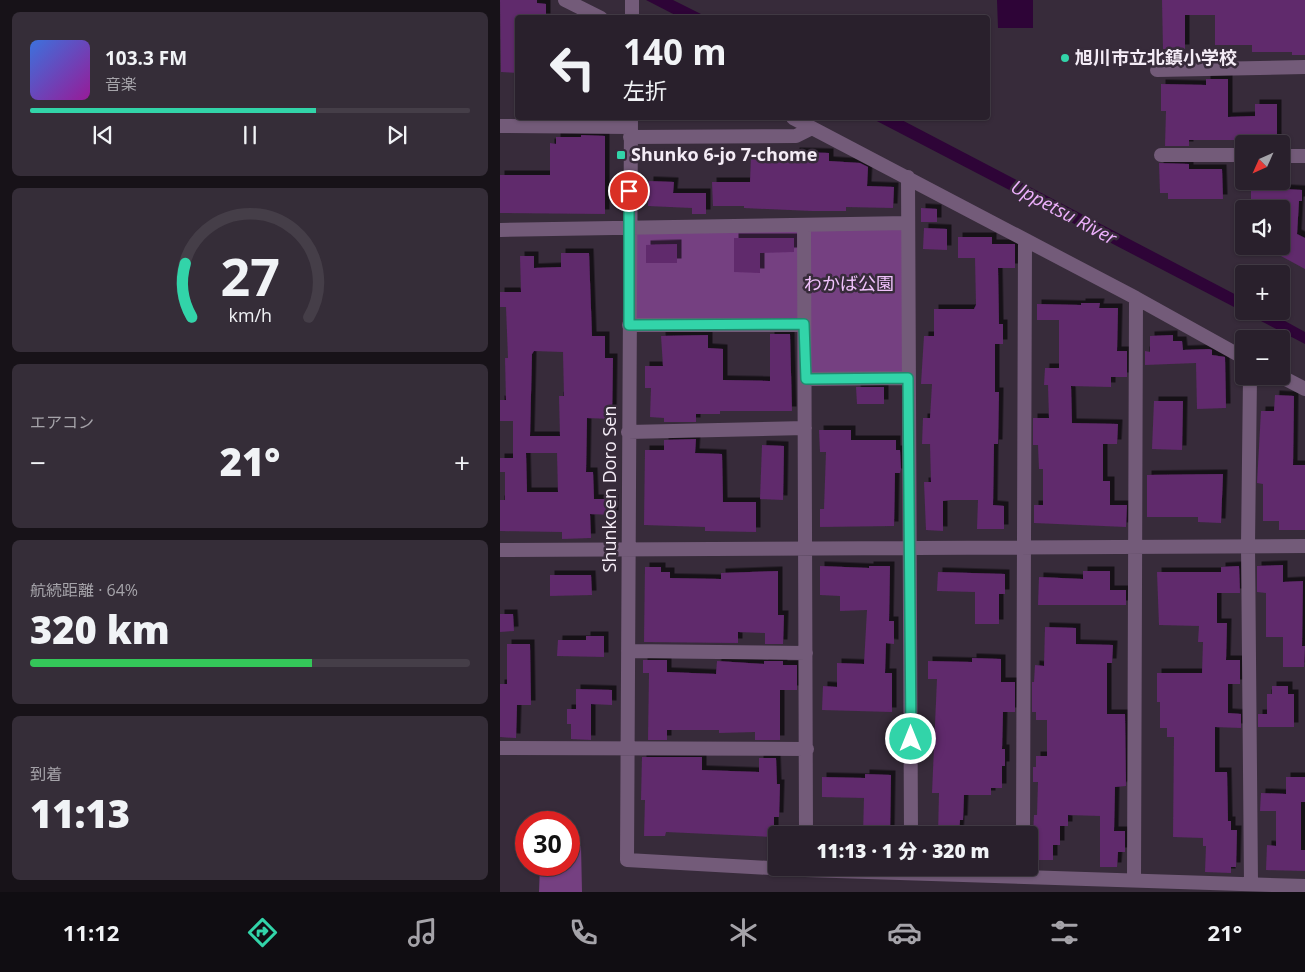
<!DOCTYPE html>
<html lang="ja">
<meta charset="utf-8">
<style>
body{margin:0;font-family:"Open Sans","Noto Sans JP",sans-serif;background:#352d38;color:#f1f3f6;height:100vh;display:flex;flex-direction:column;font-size:19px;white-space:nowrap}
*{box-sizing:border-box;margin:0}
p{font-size:16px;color:#a5a3a9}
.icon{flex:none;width:28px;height:28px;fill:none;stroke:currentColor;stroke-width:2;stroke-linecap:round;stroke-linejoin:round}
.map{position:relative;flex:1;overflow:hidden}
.side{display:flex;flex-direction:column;gap:12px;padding:12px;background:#171218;width:500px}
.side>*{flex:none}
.top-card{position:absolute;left:15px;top:15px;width:475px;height:105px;border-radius:5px;box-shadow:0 1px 4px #0004,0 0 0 1px #453e48;background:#29202c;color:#f1f3f6;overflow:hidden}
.needle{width:32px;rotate:225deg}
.buttons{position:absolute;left:735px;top:135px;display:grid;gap:10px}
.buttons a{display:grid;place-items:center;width:55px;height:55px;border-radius:5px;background:#29202c;box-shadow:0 1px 4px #0004,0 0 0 1px #453e48;font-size:25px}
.speed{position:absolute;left:15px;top:811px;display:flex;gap:10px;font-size:25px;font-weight:700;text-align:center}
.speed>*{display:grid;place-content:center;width:65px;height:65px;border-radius:50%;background:#29202c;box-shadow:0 1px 4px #0004,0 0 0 1px #453e48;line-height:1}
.speed .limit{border:8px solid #d22;background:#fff;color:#111}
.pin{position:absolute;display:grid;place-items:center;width:42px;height:42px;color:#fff;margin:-21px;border:2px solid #fff;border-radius:50%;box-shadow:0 1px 5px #0007}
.me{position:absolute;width:55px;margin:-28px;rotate:0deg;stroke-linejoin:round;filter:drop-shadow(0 0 4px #0008)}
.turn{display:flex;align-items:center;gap:18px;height:105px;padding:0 25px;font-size:22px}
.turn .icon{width:65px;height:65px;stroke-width:2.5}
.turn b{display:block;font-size:35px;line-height:42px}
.big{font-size:38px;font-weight:800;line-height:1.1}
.side .card{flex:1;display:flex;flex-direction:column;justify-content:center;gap:8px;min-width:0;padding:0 18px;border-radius:8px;background:#352d38}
.side .dial{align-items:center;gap:0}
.dial svg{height:130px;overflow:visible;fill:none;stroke:#453e48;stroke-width:7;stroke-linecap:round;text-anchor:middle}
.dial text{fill:#f1f3f6;stroke:none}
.song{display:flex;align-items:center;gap:15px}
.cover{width:60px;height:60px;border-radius:8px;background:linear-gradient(135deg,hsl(220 70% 55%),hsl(300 70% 35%))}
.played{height:5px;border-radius:2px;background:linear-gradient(90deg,#32d4a9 65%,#453e48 65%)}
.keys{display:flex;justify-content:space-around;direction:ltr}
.heat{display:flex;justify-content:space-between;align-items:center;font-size:28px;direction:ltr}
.charge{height:8px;border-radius:4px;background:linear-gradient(90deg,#34c759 64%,#453e48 0)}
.trip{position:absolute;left:268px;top:826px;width:270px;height:50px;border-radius:5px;background:#29202c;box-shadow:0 1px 4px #0004,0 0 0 1px #453e48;font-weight:800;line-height:50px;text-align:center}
.menu{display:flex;height:80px;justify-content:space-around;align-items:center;background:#100d12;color:#a5a3a9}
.menu .icon{width:35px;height:35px}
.menu .on{color:#32d4a9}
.menu b{font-size:22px;color:#f1f3f6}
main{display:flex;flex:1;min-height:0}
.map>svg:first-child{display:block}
.green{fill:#754081}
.water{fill:#2e0437}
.building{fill:#60296c;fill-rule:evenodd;filter:url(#shadow)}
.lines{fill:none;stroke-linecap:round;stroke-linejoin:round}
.minor{stroke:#735b79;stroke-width:14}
.route-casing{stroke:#208a6e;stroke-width:12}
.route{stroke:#32d4a9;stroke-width:9}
.poi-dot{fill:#32d4a9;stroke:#372b3a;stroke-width:2}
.labels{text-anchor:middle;stroke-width:5;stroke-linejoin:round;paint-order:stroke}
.poi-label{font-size:18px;font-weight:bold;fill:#f4ecf6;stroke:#372b3a;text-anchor:start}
.park-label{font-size:18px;fill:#f0c2fb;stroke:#372b3a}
.street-label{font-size:18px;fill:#f4ecf6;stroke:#372b3a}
.water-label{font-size:19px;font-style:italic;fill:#edb0fc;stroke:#372b3a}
</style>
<main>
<section class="side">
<div class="card">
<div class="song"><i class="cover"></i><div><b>103.3 FM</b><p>音楽</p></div></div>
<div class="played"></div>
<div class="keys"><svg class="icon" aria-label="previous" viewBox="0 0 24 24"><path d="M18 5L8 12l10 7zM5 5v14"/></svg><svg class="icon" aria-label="pause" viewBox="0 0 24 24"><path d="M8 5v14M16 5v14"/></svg><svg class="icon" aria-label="next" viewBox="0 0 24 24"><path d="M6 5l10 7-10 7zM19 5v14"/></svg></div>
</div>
<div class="card dial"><svg viewBox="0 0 100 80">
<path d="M14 69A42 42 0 1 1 86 69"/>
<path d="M14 69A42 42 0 0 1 10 36" stroke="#32d4a9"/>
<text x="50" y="56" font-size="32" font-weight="700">27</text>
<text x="50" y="72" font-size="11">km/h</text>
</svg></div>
<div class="card"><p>エアコン</p>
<div class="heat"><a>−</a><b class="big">21°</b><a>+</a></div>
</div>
<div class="card"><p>航続距離 · 64%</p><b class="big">320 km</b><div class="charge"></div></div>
<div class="card"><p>到着</p><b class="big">11:13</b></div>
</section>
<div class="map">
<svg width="805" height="892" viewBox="0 0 805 892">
<defs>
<filter id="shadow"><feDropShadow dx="4.5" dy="-4.5" stdDeviation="0" flood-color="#0009"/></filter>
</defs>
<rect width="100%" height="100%" fill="#372b3a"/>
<path class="green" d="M408,223V378L306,379L304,325H129L128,227Z
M81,846L82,892H39L40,865H69V847Z"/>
<path class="water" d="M146,0H173L207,17H179Z
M497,0H533V28H498Z
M371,118H398L744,299V311H767L805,332V344Z"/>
<path class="building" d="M0,0H37V3L46,4V18H16L18,73L1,72Z
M662,0H805V55H792V52H752V45H715V15H685V49H663Z
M706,79H728V117L755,116V104H777V143L735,144V140H689V146H665L666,111H661V84L706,85Z
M81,135L105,136V214L0,213V175H50V143L56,144V137H81Z
M295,152L329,153V161L360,163L368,167L367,186L394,187L393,208L346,207V211H312L244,208V206H213L212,182H250L251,156L295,157Z
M659,163L689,164V169H722L723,199H668V193H660Z
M149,181L174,182L173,193H206V214H192V208L148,206Z
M751,181H767V188L802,190V201H799L797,234L805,238V269L781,256V209H773V201H751Z
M421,208L437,209V222H421Z
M424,228L447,229V250L423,249Z
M458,237H492V244H515V268H498L499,324H503V344H495V392H499L498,444H494L493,505L504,506V529H477L478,500H451L443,501V531L426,530L424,482H431L430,444H422L423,418H430L432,384H421L424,336H434V309H474L476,305L475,258H458Z
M234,238H294V252L260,253V273L234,272Z
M177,244V263H146V245Z
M61,253H89L92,336H105V358H113L112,419L87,418L86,472H93L94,499H114V515L90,514L91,538L62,539V532L0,531V500H5V472H0V458H13V421H0V400H6L5,358H8L6,307H0V292H21L20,256H34V268L61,267ZM34,351L63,352L64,396H59L60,436H30L32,354ZM26,453H57L58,492H27Z
M581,303H600L599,308H618L617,351H627V377H611V387L571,386L572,423L618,424L617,444H603V481H610V505H627L626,527L534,523V505H543V469H539L538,445H533V418H549L548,385H544L545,368H559V320H537V304L581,305Z
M270,334H290L292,411H220V414H196V422H164V418L150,417L151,388H145V366H163L161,336L208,335V348L223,349V380L270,381Z
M673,335V341H682L683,350L709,349L712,350V355L725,357L726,408L697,409L696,363L645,365V351L650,352V336Z
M356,387H384V404H357Z
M775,395L794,396L793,465H805V530H779V521H763V484L757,483L761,411H774Z
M654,401H683L682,450L652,449Z
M319,430H351V440H396V450H400L401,469L400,473H395L394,526L320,527V509H324L326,452H320Z
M196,439L195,453L222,454L223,502H256V532L205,531V527L144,525L145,450H164V440Z
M262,445L284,446L283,500L260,499Z
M723,474L721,523L698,522V517H647V475Z
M783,565V582L803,581L802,646H805L804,667H783V637H766V593L757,592V566Z
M320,566L369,568V566H390L389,621H394V644L386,643L385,673H392V712L322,710L323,686L337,687V663L364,664L367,610L340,611V596L320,595Z
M739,566L740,593H717V623H727L726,660H740V684H728V713L741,714V728L715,727V772H727L728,821H731V830H737L736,867H731V873L705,872L706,846H703V838L673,837L674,737H667V728H660V702H657V673H702L703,642H698L699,626L659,625L657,572H721V567Z
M145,567H161V572H170V578L221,579V573L278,571V615H284L283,644H265V633L238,632V643L144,642Z
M583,571H610V590H626V605H538L539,577L583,579Z
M438,572L505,574V594H499V624H475V592L437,591Z
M50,575H91L92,595L50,596Z
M0,614H13L14,631L0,632Z
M545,627L576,628V644L613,645L612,663H607V714H625L626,786L615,787L614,831H625V852H618L617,867H600V816L568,815V826H560V845H553V860H538V835H533L534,815H537L538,782H533V767H536V756H547V720H536V712H532V682H534L535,665L544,666Z
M86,636H104V657L57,656L58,640H86Z
M7,644H30L31,705H17L16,738L0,737V684H7Z
M472,658L501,659V682H515V712H503L502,749H505V766H502V788H491V795H464L463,820H460L459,835H438L439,793H432L437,679H428V661L472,662Z
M143,660H167V672L216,674L217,661L264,664V661H283V665H297V690H280V740H255V732L219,733V730H167V740H148L149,673H143Z
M772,686H788V694H794V727H758V714H767V694H772Z
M76,689L112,690V705L91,704V740L71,739V724H67V709H76Z
M142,757H202V770L259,772V758H276L277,784H280L279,817H274V837L166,832L165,836H144L145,800H141Z
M365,774L391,775L390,835H363L364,798L322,797V777L365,778Z
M786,777H805V802H801V850H805V871L766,870L767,845L776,846V811H760L761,793L786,794Z"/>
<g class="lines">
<path class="minor" d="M65,0L101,18
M132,18V0
M657,70L805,67
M131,118L127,860L305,870L805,886
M293,118L636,298L744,358
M0,126L130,127
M130,137L296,136L312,128
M661,155H744
M781,156H805
M408,177L411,835
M304,225L306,835
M0,230L408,223
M129,325H304
M750,376L748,545L751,884
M780,376L805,389
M306,379L408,378
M128,432L305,428
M0,550L805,546
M128,651L306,653
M0,748L307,749
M523,835L525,241
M634,879L636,298"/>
</g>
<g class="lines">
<defs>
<path id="route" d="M129,191V325L304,324L306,379L408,378L411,739"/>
</defs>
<use href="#route" class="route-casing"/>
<use href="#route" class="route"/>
</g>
<g class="poi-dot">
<circle cx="565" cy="58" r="5"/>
<rect x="116" y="150" width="10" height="10" rx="2.5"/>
</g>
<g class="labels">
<g class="poi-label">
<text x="575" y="64">旭川市立北鎮小学校</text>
<text x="131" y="161">Shunko 6-jo 7-chome</text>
</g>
<g class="park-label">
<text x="349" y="290">わかば公園</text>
</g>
<g class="street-label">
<text transform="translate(110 489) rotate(-90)" y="6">Shunkoen Doro Sen</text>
</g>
<g class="water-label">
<text transform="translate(564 212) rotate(28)" y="7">Uppetsu River</text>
</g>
</g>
</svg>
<div class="buttons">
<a><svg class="needle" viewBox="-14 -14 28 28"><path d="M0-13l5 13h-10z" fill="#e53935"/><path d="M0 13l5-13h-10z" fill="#a5a3a9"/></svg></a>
<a><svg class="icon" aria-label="sound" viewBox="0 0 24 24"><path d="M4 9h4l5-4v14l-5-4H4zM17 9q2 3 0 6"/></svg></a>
<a>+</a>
<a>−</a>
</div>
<div class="speed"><div class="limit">30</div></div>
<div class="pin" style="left:129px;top:191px;background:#d93025"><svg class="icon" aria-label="arrive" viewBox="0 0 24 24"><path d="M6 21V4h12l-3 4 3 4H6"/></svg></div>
<svg class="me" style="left:411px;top:739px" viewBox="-20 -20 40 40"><circle r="17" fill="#32d4a9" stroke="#fff" stroke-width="3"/><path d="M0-11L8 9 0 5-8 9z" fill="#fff"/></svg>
<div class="trip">11:13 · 1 分 · 320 m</div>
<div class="top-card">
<div class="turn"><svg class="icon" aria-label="left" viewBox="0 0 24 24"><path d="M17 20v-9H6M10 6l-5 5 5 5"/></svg><div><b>140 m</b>左折</div></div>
</div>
</div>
</main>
<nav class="menu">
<b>11:12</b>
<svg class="icon on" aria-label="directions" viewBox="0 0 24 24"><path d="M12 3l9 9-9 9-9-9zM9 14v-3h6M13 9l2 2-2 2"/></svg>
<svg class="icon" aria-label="music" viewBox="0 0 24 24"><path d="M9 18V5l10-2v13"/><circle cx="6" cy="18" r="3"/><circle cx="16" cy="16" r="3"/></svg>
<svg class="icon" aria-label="phone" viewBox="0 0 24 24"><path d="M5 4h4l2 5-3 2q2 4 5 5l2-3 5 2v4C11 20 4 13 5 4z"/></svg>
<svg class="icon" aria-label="climate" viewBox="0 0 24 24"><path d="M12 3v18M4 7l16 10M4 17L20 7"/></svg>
<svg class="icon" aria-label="car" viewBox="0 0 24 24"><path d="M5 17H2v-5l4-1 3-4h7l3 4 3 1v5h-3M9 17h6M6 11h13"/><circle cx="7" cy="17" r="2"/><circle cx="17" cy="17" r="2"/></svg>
<svg class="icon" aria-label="filters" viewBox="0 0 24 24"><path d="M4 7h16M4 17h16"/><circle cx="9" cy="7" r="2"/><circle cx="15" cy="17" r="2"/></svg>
<b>21°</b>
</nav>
